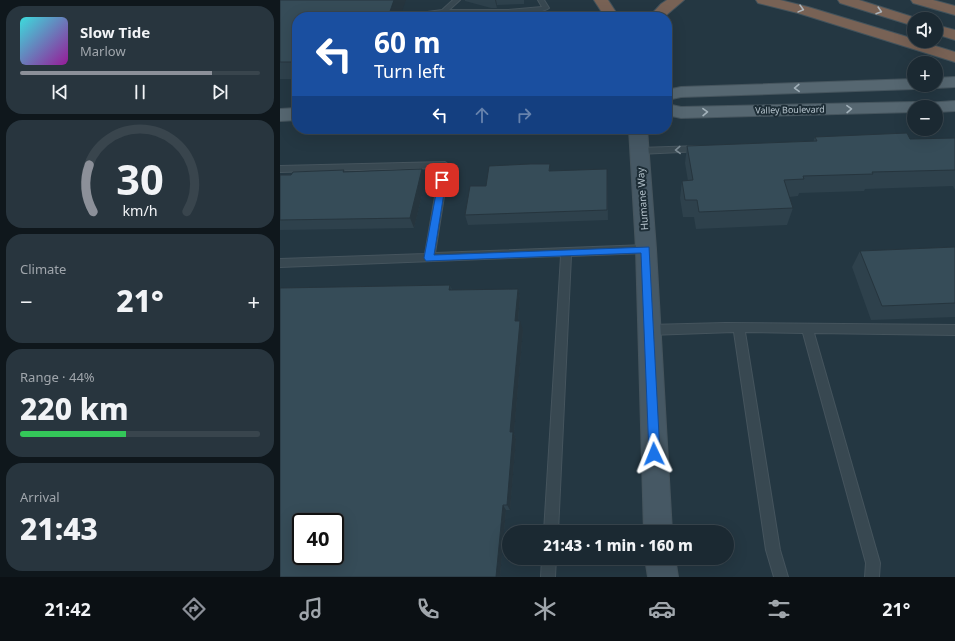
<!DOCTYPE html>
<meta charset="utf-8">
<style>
body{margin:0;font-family:"Noto Sans",sans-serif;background:#28353e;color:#f1f3f6;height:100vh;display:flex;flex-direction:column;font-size:15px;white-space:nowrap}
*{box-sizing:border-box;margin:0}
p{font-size:13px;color:#a0a6ac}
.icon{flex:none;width:22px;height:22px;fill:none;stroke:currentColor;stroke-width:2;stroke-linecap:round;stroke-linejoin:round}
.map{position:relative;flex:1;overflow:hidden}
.details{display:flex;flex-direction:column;gap:6px;padding:6px;background:#0f171c;width:280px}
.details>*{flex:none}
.banner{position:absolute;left:12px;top:12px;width:380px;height:122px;border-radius:16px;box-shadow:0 4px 16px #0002,0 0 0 1px #39454d;background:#1a4fa0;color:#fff;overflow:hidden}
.controls{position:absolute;left:627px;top:12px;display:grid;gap:8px}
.controls a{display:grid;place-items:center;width:36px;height:36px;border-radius:50%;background:#1b2932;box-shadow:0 4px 16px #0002,0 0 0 1px #39454d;font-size:20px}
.speed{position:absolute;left:12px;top:513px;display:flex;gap:8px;font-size:20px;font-weight:700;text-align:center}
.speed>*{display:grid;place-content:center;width:52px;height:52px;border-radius:50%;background:#1b2932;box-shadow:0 4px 16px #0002,0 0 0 1px #39454d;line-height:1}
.speed .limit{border:2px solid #111;border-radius:6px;background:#fff;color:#111}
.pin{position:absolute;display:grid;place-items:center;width:34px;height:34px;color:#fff;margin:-17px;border-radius:8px;box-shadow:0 2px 6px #0006}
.me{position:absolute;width:44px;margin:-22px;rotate:358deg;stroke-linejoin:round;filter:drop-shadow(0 0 3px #0008)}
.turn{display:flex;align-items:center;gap:14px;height:84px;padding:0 16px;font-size:18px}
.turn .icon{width:52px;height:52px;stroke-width:2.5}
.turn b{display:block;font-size:28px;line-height:34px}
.lanes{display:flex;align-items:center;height:38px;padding:0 16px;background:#0003;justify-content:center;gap:20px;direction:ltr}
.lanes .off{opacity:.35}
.big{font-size:30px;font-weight:800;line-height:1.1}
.details .card{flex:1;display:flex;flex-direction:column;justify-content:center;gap:6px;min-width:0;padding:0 14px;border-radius:16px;background:#28353e}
.details .dial{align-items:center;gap:0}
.dial svg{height:104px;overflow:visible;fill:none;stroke:#39454d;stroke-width:7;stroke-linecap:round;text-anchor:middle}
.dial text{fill:#f1f3f6;stroke:none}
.song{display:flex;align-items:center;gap:12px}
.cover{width:48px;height:48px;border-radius:6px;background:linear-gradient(135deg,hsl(180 70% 55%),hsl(300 70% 35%))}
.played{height:4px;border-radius:2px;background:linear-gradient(90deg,#8c9099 80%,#39454d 80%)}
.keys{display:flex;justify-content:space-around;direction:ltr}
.heat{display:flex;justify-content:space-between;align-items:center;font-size:22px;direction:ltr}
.charge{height:6px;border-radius:3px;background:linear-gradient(90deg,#34c759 44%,#39454d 0)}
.trip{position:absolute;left:222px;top:525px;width:232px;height:40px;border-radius:20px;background:#1b2932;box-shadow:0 4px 16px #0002,0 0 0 1px #39454d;font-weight:800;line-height:40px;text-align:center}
.dock{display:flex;height:64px;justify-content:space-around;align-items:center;background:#0b1014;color:#a0a6ac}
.dock .icon{width:28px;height:28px}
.dock .active{color:#8c9099}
.dock b{font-size:18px;color:#f1f3f6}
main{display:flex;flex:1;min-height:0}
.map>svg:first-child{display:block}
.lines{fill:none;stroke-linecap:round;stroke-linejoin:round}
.lane-casing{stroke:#45545d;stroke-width:2}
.secondary-casing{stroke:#45545d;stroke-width:2}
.primary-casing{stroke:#45545d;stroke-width:2}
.highway-casing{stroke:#43535c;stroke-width:2}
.lane{fill:#384851;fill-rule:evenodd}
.secondary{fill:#465864;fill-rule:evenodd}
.primary{fill:#566771;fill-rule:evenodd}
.highway{fill:#786255;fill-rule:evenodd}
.wall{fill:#2e414c}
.shaded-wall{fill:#26353e}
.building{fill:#364c58;stroke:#26353e;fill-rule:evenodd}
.oneway{stroke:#acb4ba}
.oneway2{stroke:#a2b1ba}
.oneway3{stroke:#7d8c95}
.route{fill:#1a73e8;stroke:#114b97}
.labels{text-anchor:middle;stroke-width:4;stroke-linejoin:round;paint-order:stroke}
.far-street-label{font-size:9px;fill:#b5c3cc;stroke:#1d2d36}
.street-label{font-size:10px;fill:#b5c3cc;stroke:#1d2d36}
</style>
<main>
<section class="details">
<div class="card">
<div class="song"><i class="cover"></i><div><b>Slow Tide</b><p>Marlow</p></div></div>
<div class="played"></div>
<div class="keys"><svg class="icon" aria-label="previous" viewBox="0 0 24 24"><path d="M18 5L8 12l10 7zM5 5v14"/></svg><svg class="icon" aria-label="pause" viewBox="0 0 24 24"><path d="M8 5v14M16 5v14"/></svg><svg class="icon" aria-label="next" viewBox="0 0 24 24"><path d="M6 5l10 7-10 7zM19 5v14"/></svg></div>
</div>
<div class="card dial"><svg viewBox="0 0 100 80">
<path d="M14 69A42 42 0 1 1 86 69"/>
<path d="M14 69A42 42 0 0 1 11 33" stroke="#8c9099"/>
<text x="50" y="56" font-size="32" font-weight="700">30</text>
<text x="50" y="72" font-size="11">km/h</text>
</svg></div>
<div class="card"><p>Climate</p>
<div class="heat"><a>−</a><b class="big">21°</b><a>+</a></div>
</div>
<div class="card"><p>Range · 44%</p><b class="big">220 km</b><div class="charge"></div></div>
<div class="card"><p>Arrival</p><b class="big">21:43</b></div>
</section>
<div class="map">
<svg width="675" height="577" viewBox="0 0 675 577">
<rect width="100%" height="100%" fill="#243742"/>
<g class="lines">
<defs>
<path id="lane" d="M173,0H180L169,10H228L262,7L258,0H264L269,8C256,18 182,13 161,14C151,14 141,17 131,17L140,13L162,10Z
M419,146L422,147L423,149L422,151L359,154L355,151L359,148Z
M165,162L169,165L155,253L366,245L369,246L371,249L369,252L366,253L291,256L278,532H264L281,256L0,267V259L145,254L160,168L0,172V166Z
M445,323L675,325V335L534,333L600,563L599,577H585L586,563L523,333L465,332L500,550L508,577H494L486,550L454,332L369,335L365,333L364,330L365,327L369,325Z
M262,558H276L275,577H261Z"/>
<path id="secondary" d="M349,129H367L376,249L392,532H364L356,249Z
M365,558H395L398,577H368Z"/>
<path id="primary" d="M675,77V87L656,88L649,85H656V78Z
M634,79V85H642L640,88L634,89L401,97L387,100V90L401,87Z
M675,101V111L656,112V107H643L646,103Z
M634,102L640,103L643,107H634V112L401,118L387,115V104L401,107Z
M17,108V120L0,121V109Z"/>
<path id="highway" d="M314,0H328L339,17H325Z
M387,0H404L384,17H369L381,4Z
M476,0H500L528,7L634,39V41H639L675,52V62L518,13L478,3Z
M558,0H579L639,19H634V26L560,3Z
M631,0H653L675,6V15L633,3Z
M656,25L675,30V40L656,34Z"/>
</defs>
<use href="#lane" class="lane-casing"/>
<use href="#secondary" class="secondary-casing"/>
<use href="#primary" class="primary-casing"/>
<use href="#highway" class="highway-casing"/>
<use href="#lane" class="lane"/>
<use href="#secondary" class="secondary"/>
<use href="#primary" class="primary"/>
<use href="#highway" class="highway"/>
</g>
<path class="wall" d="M0,0L17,17V79H0Z
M185,0H244V4L217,5V8H211L185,1Z
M535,137L630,139L675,138V190L673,186L585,189L584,191L519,193L518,196L509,197L513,208L507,225L416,229L414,217H403L400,198L402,181H408L405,163L407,146L533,142Z
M270,164V171L327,169L328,220L188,225L185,215L206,186Z
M65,172L146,179L134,228L0,230V175Z
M675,247V317L591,320L572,267L580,251Z
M170,285L172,290L238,289L240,298L238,321L243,330L234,433L236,439L230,510H226L220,577Z"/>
<path class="shaded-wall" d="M114,0H126L120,17H108Z
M215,0H216L217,5V8Z
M142,169L146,179L134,228L130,218Z
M238,289L240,298L237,330L235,321Z
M240,321L243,330L234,433L236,439L230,510L227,505L230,432Z
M223,505L226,510L220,577H216Z"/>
<path class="building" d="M0,0H114L108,17H17V62H0Z
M214,16V17H189Z
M627,133L630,139L675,138V170L592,172L593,174L523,176L524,179L504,180L513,208L419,212L417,200H405L402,181L413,180L407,146L537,141L535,137Z
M250,164H270L269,171L327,169V210L185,215L190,186H206L209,166Z
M142,169L130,218L0,220V175H11L13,172L64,170L63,172Z
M675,247V303L602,306L580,251Z
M170,285L169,290L238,289L235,321H240L230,432H233L227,505H223L216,577H0V288ZM21,522H55V556H21Z"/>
<defs><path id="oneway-chevron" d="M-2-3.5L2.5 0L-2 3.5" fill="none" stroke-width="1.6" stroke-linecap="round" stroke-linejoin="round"/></defs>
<g class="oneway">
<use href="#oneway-chevron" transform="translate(521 9) rotate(15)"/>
<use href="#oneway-chevron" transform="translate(599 11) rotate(17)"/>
</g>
<g class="oneway2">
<use href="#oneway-chevron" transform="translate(517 88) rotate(178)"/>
<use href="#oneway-chevron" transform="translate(569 109) rotate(-1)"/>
<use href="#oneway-chevron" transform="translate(425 112) rotate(-1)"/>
</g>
<use class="oneway3" href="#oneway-chevron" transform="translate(398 150) rotate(178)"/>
<path class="route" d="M159,178H162L166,180L154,255L369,247L380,454L378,458L374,460L371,458L369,454L361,253L146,261L144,258Z"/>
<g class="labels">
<g class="far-street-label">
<text transform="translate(510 110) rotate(-1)" y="3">Valley Boulevard</text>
</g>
<g class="street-label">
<text transform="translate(362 199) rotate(-94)" y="4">Humane Way</text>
</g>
</g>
</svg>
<div class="controls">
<a><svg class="icon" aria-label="sound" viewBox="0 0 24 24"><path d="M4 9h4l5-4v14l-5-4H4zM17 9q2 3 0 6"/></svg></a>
<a>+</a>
<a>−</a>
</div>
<div class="speed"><div class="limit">40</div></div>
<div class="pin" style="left:162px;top:180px;background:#d93025"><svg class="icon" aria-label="arrive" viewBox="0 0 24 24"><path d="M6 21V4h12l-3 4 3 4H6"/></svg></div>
<svg class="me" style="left:374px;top:454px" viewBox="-20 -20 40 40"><path d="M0-17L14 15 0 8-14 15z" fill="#1a73e8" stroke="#fff" stroke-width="4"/></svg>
<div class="trip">21:43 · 1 min · 160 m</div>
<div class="banner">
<div class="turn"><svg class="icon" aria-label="left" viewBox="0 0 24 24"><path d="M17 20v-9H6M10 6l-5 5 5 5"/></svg><div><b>60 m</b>Turn left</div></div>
<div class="lanes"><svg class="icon" aria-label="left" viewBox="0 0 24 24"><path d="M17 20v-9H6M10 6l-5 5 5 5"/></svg><svg class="icon off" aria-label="ahead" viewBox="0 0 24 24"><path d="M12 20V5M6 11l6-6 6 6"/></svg><svg class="icon off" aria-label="right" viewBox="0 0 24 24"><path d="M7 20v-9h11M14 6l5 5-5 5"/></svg></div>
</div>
</div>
</main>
<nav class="dock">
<b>21:42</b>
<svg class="icon active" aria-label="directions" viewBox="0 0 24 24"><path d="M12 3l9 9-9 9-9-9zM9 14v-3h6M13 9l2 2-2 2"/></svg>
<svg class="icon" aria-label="music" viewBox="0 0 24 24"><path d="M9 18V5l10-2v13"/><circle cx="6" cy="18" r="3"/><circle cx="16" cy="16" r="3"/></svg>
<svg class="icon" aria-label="phone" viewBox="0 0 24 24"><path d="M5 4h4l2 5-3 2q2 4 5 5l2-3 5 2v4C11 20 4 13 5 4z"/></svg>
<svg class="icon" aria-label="climate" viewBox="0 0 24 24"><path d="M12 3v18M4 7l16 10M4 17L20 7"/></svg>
<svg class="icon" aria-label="car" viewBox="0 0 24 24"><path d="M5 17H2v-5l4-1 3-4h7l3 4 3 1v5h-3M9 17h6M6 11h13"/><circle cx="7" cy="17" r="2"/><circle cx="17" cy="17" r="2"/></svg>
<svg class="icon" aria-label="filters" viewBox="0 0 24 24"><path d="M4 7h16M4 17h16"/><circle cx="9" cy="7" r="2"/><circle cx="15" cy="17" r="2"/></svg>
<b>21°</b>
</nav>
